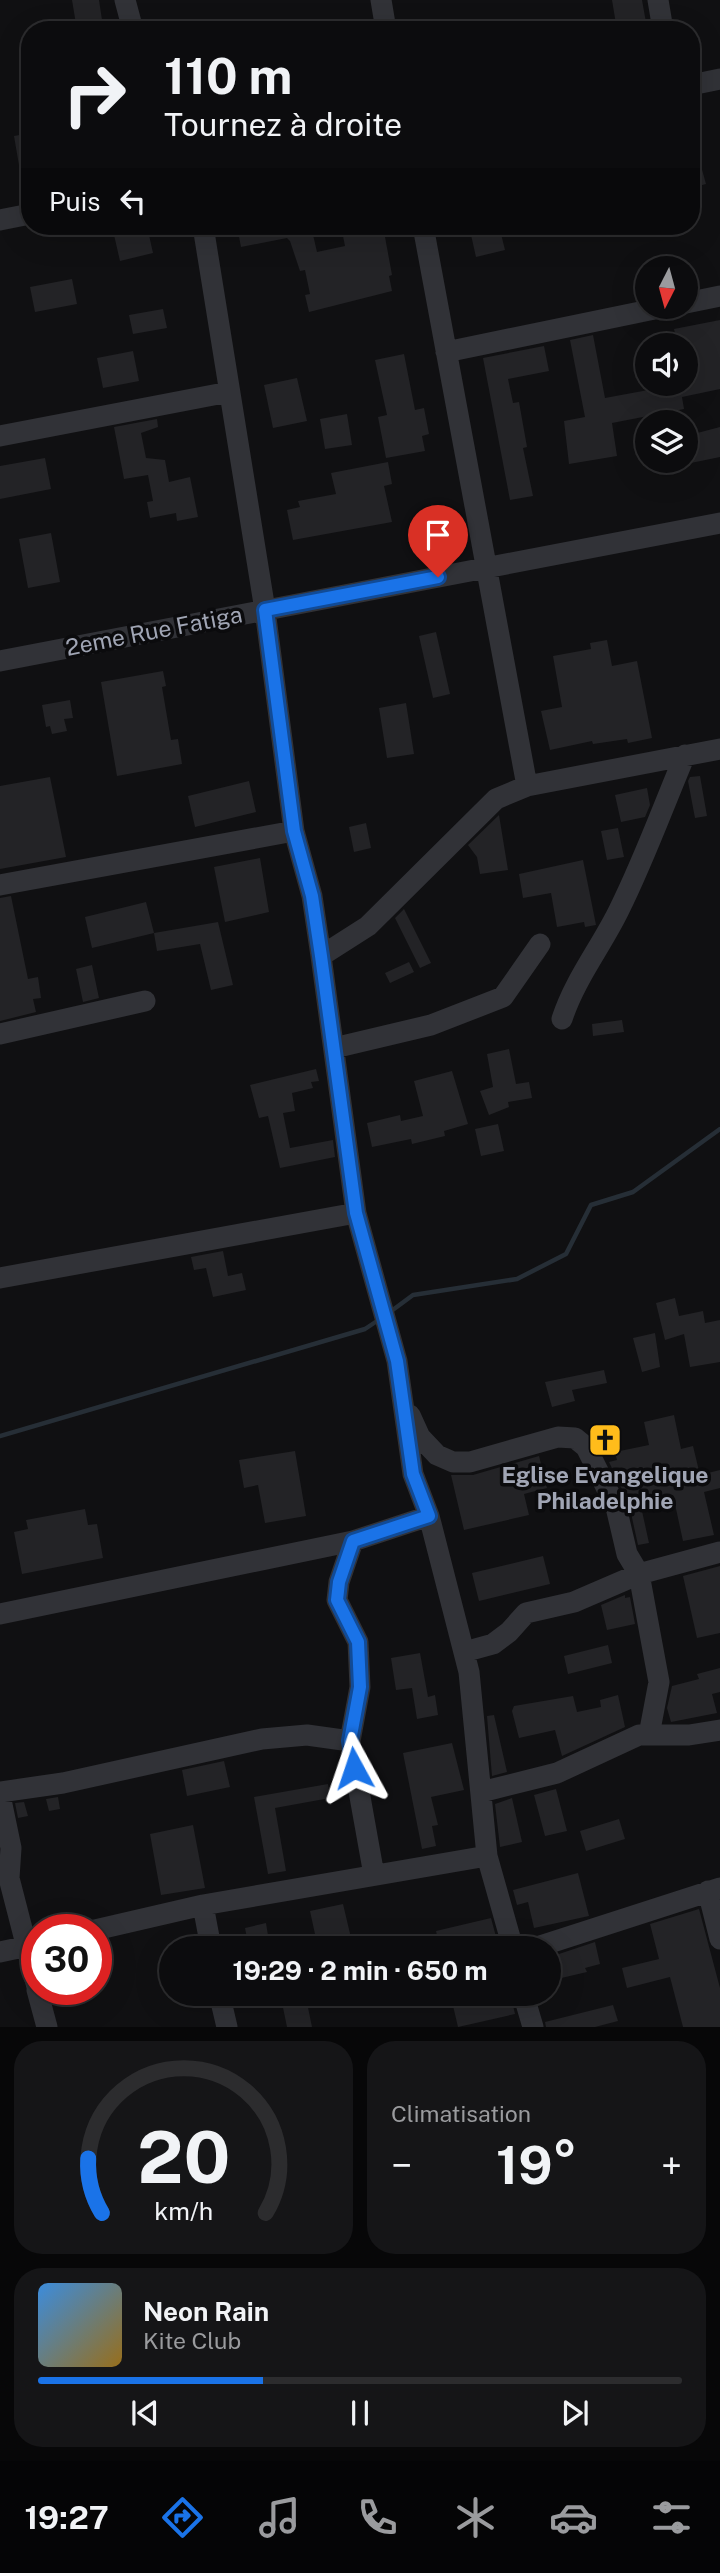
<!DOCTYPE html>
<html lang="fr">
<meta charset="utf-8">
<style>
body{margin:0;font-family:"Public Sans",sans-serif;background:#151517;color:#f1f3f6;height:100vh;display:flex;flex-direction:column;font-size:26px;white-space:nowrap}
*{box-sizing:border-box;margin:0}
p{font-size:23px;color:#9a9b9e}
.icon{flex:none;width:38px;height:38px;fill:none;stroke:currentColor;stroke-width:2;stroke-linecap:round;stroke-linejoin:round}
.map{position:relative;height:2027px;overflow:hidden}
.sheet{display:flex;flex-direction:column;gap:14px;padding:14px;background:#070708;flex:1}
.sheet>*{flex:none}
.banner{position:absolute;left:21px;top:21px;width:679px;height:214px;border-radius:28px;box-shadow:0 7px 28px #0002,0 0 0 2px #2c2c2e;background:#0c0c0e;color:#f1f3f6;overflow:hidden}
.needle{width:46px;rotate:186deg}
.fabs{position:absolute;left:635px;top:256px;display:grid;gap:14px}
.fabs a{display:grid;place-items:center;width:63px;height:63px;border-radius:50%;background:#0c0c0e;box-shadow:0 7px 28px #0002,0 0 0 2px #2c2c2e;font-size:35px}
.speed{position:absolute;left:21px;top:1914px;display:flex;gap:14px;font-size:35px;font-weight:700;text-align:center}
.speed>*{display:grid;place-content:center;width:91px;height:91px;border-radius:50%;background:#0c0c0e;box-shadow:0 7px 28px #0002,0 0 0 2px #2c2c2e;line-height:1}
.speed .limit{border:10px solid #d22;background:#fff;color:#111}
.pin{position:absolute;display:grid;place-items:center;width:60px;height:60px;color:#fff;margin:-72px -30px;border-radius:50% 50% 50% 0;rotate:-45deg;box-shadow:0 0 7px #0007}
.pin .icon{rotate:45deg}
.me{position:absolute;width:77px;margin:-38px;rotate:355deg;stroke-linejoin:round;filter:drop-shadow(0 0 5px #0008)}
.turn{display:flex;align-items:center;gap:24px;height:147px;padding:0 28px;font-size:32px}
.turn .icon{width:91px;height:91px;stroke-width:2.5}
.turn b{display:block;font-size:49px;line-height:60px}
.then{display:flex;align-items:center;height:66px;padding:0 28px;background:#0003;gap:14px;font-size:26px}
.big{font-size:52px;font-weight:700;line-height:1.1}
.sheet .widget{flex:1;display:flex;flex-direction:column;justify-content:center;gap:10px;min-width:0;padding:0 24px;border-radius:28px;background:#151517}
.sheet .dial{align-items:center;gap:0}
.dial svg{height:182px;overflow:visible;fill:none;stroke:#2c2c2e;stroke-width:7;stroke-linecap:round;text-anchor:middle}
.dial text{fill:#f1f3f6;stroke:none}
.song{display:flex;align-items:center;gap:21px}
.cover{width:84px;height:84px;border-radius:10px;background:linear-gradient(135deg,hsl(210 70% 55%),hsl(40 70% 35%))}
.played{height:7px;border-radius:4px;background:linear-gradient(90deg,#1a73e8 35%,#2c2c2e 35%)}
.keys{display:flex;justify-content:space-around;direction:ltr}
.heat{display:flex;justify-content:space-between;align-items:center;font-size:38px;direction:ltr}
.sheet .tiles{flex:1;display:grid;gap:14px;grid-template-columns:1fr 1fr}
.widget:last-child{grid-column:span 2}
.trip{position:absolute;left:159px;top:1936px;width:402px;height:70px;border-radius:35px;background:#0c0c0e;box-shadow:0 7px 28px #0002,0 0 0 2px #2c2c2e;font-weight:700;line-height:70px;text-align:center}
.dock{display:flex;height:112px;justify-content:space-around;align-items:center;background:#050506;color:#9a9b9e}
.dock .icon{width:49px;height:49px}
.dock .active{color:#1a73e8}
.dock b{font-size:32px;color:#f1f3f6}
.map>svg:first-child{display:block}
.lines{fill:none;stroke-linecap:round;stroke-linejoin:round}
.stream{stroke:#262e36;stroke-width:4.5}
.building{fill:#232326}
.minor{stroke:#313237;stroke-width:21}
.route-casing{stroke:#114b97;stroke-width:18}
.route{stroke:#1a73e8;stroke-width:12}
.labels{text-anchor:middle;stroke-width:7;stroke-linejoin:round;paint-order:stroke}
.street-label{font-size:23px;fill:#a0a5b4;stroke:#0b0b0d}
.poi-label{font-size:23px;font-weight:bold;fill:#a0a5b4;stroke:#0b0b0d}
</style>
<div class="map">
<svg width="720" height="2027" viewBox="0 0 720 2027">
<rect width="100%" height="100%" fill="#101012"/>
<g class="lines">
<path class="stream" d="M390,1312L413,1295L517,1279L566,1254L591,1205L633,1192L720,1129
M0,1436L365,1329L380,1319"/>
</g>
<path class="building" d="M72,0H99L102,20L76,24Z
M612,0H642L647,28L617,30Z
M30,133V170L20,171L14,136Z
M691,144H695L706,184L691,188Z
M112,226H147L153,253L120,261Z
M237,226H311L317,252L345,246L341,226H383L392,275L389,276L392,291L309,312L305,295L310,294L305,270L300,271L290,241L287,238L241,247Z
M469,226H499L505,250L476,257Z
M72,279L77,304L35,312L30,287Z
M163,309L167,328L133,334L129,315Z
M720,320V389L682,397L684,409L612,423L617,456L569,464L564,421L585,417L570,340L593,335L605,398L686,383V345H678L674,329Z
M544,346L549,371L508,379L513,403L519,402L527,447L523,448L533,496L510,500L483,358Z
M133,351L139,381L103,388L97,358Z
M404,354L415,410L424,408L429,434L422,436L425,451L386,458L378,417L387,415L375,360Z
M297,378L307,421L273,428L264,385Z
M347,414L352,445L325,449L320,419Z
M157,419L158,427L141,433L146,458L165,460L169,482L190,477L198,517L177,521L176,513L150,518L147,502L153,501L148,475L124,479L114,427Z
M720,427V457L686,464V436Z
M45,458L51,489L0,499V466Z
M388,462L392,484L384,486L392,522L293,540L287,510L300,507L298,501L336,494L331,473Z
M51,533L60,582L28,588L19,539Z
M436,632L450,694L433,698L419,636Z
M607,640L612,666L637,661L652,738L628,743L627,739L593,744L592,741L550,750L541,711L562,707L553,656L591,649L590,643Z
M163,671L166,686L162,687L171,740L178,739L182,764L117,776L101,682Z
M70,700L73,718L64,719L67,731L52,734L50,726L46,727L42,705Z
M406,703L414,754L387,758L379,708Z
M700,776L707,816L695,818L688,781L690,777Z
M50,777L66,857L0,869V786Z
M249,781L256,812L195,827L188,796Z
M647,788L650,805L645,817L621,822L615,795Z
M499,815L508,870L480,874L477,857L468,845Z
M366,823L371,848L354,852L349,827Z
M618,828L624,857L607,860L601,831Z
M260,858L269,912L225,922L214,867Z
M583,860L596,925L585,927L584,922L557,927L551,893L523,898L519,874Z
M11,896L28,979L38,977L41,998L33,999L36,1012L0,1021V898Z
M146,902L154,933L92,948L85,917Z
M404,909L431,963L420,968L395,918Z
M218,922L233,985L211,990L200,944L157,951L154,933Z
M409,962L414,972L390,983L385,973Z
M92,965L99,998L83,1002L76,969Z
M622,1020L624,1032L593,1036L592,1024Z
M509,1049L516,1084L529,1082L532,1098L508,1102L509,1107L489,1115L480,1091L493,1087L487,1054Z
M316,1069L319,1081L311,1082L313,1088L292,1093L295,1111L283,1113L290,1148L333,1140L335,1157L280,1168L268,1116L259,1118L250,1085Z
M452,1071L468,1124L444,1131L445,1136L412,1144L411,1139L372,1147L367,1123L400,1115L401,1121L423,1116L414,1081Z
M498,1124L504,1151L481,1156L475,1129Z
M223,1251L228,1276L242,1273L246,1290L213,1297L206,1268L194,1270L191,1257Z
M675,1298L679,1316L703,1311L705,1323L720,1320V1362L690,1367L684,1334L665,1340L656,1303Z
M655,1333L660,1367L642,1372L633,1338Z
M604,1370L607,1383L572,1390L575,1401L552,1407L545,1382Z
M674,1415L681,1449L693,1446L700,1475L720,1470V1488L704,1492L714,1535L683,1541L673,1495L640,1502L649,1543L638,1545L629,1504L609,1462L617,1460L615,1452L649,1445L644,1422Z
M295,1451L306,1516L265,1523L258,1485L244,1488L239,1460Z
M539,1456L547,1488L524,1494L529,1515L464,1530L451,1475H473Z
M85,1509L88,1525L97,1524L103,1558L22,1574L14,1532L28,1529L26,1520Z
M543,1556L550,1584L479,1601L472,1573Z
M720,1566V1633L697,1638L683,1576Z
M625,1595V1598L630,1597L635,1624L607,1630L601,1605Z
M608,1645L612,1663L568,1674L564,1656Z
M420,1653L428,1697L435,1695L438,1715L417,1719L412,1688L396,1690L391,1658Z
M720,1668V1692L712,1694L717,1713L671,1722L667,1708L672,1686L699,1679L697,1674Z
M618,1695L625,1727L562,1756L555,1730L519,1738L512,1711L514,1706L573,1696L577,1712L601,1707L600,1700Z
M494,1715L507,1772L492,1776L487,1716Z
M452,1743L464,1790L431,1797L438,1825L432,1826L436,1846L422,1849L403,1753Z
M224,1761L230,1787L187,1796L182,1770Z
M328,1784L330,1798L275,1808L286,1871L268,1874L254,1797Z
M556,1789L567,1831L545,1836L534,1795Z
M58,1797L60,1809L49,1811L46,1799Z
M512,1798L522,1842L500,1847L495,1804Z
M24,1802L28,1816L18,1818L15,1803Z
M619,1819L625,1839L586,1851L580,1831Z
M193,1825L205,1888L161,1895L150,1834Z
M578,1873L589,1916L534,1928L528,1902L517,1905L513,1890Z
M343,1904L352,1942L342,1944L343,1948H318L310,1911Z
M699,1909L720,1988V2027H683L670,1977L627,1988L622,1968L659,1959L650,1924Z
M491,1918L499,1948H440L436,1931Z
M266,1923L270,1948H249L245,1928Z
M595,1942L600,1964L585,1968L587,1972L557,1979L553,1956Z
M280,1993H305L312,2027H287Z
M450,1993H510L515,2014L458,2027Z
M613,2005L618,2021L595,2027H546L545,2022Z"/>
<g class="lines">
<path class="minor" d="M125,0L133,30
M381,0L386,30
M658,0L663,30
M691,85L720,79
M0,220L30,214
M203,226L265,610L294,831L312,896L321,956L356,1213L397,1361L413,1474L429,1516L469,1672L487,1856L513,1948
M423,226L527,786
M686,303L720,296
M446,352L669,306
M0,436L229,392
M0,661L720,523
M0,885L294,831
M321,956L368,926L496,799L527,786L720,749
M562,1019C575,979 601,947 619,910C644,860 663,807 685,755
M0,1034L145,1001
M334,1048L431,1025L503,997L540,944
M0,1278L356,1213
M410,1415L420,1437L437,1455L453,1462H470L558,1437L575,1438L586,1447L616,1507L627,1554L639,1574L659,1682L649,1735
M353,1541L339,1582L337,1600L358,1642L360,1687L350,1741L374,1875
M0,1614L353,1541L429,1516
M464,1652L493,1644L509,1632L526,1613L574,1602L639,1574L720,1552
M0,1792L63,1783L262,1739L307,1735L350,1741
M481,1792L557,1773L639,1735H689L720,1730
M0,1795L11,1848L9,1878L37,1987
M708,1891L720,1939
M203,1905L211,1948
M95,1930L203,1905L487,1856
M534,1948L720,1888
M0,1952L37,1944
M37,1990L47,2027
M219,1993L227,2027
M523,1993L533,2027"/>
</g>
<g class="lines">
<defs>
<path id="route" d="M354,1768L350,1741L360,1687L358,1642L337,1600L339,1582L353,1541L429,1516L413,1474L397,1361L356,1213L321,956L312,896L294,831L265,610L438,577"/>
</defs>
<use href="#route" class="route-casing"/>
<use href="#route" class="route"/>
</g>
<defs>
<symbol id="church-square" viewBox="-11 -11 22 22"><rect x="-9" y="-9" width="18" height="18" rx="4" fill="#ffbc1b" stroke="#0b0b0d"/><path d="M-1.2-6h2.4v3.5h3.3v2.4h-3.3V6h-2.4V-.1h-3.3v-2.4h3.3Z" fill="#111"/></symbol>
</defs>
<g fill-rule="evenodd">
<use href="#church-square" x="586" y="1421" width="38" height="38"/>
</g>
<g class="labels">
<g class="street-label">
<text transform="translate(154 631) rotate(-11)" y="8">2eme Rue Fatiga</text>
</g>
<g class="poi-label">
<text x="605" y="1483">Eglise Evangelique<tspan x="605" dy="26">Philadelphie</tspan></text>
</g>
</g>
</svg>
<div class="fabs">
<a><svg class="needle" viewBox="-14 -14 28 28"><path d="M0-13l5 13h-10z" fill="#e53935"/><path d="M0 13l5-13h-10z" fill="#9a9b9e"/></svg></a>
<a><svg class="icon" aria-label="sound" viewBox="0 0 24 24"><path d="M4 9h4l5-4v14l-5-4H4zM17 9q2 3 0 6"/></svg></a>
<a><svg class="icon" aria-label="layers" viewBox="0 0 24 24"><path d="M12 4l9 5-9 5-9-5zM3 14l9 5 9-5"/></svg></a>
</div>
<div class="speed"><div class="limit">30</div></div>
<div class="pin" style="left:438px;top:577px;background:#d93025"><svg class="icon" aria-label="arrive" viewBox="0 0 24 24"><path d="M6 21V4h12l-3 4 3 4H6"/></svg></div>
<svg class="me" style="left:354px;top:1768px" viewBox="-20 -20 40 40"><path d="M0-17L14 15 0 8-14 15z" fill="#1a73e8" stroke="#fff" stroke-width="4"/></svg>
<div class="trip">19:29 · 2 min · 650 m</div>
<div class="banner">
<div class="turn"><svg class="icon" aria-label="right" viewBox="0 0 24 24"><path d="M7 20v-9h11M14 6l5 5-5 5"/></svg><div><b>110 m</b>Tournez à droite</div></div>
<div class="then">Puis<svg class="icon" aria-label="left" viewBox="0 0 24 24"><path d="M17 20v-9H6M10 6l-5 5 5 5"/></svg></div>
</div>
</div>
<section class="sheet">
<div class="tiles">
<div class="widget dial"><svg viewBox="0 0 100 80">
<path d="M14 69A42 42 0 1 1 86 69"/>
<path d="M14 69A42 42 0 0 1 8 45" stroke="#1a73e8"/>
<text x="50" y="56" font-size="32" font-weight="700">20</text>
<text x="50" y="72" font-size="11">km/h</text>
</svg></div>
<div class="widget"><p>Climatisation</p>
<div class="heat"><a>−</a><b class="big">19°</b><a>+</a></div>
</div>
<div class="widget">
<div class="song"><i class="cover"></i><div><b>Neon Rain</b><p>Kite Club</p></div></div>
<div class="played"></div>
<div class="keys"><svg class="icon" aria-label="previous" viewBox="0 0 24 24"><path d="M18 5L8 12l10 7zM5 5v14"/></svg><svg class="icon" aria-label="pause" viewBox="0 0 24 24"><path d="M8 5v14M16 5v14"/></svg><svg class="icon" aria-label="next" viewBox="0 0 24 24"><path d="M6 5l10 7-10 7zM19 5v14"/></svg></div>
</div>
</div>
</section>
<nav class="dock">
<b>19:27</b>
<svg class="icon active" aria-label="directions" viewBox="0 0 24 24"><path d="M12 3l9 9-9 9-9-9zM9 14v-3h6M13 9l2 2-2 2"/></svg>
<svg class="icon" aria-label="music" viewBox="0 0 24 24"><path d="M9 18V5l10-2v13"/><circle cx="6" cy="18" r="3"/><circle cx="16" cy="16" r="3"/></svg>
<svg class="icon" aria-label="phone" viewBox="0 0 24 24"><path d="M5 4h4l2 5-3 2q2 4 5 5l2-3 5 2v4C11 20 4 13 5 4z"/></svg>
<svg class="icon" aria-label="climate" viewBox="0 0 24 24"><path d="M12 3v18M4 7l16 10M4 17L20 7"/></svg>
<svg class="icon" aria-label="car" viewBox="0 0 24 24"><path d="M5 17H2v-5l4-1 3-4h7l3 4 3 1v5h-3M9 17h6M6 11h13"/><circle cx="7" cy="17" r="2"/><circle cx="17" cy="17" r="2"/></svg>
<svg class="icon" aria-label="filters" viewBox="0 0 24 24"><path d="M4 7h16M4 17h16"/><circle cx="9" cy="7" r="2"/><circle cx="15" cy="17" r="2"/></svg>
</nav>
